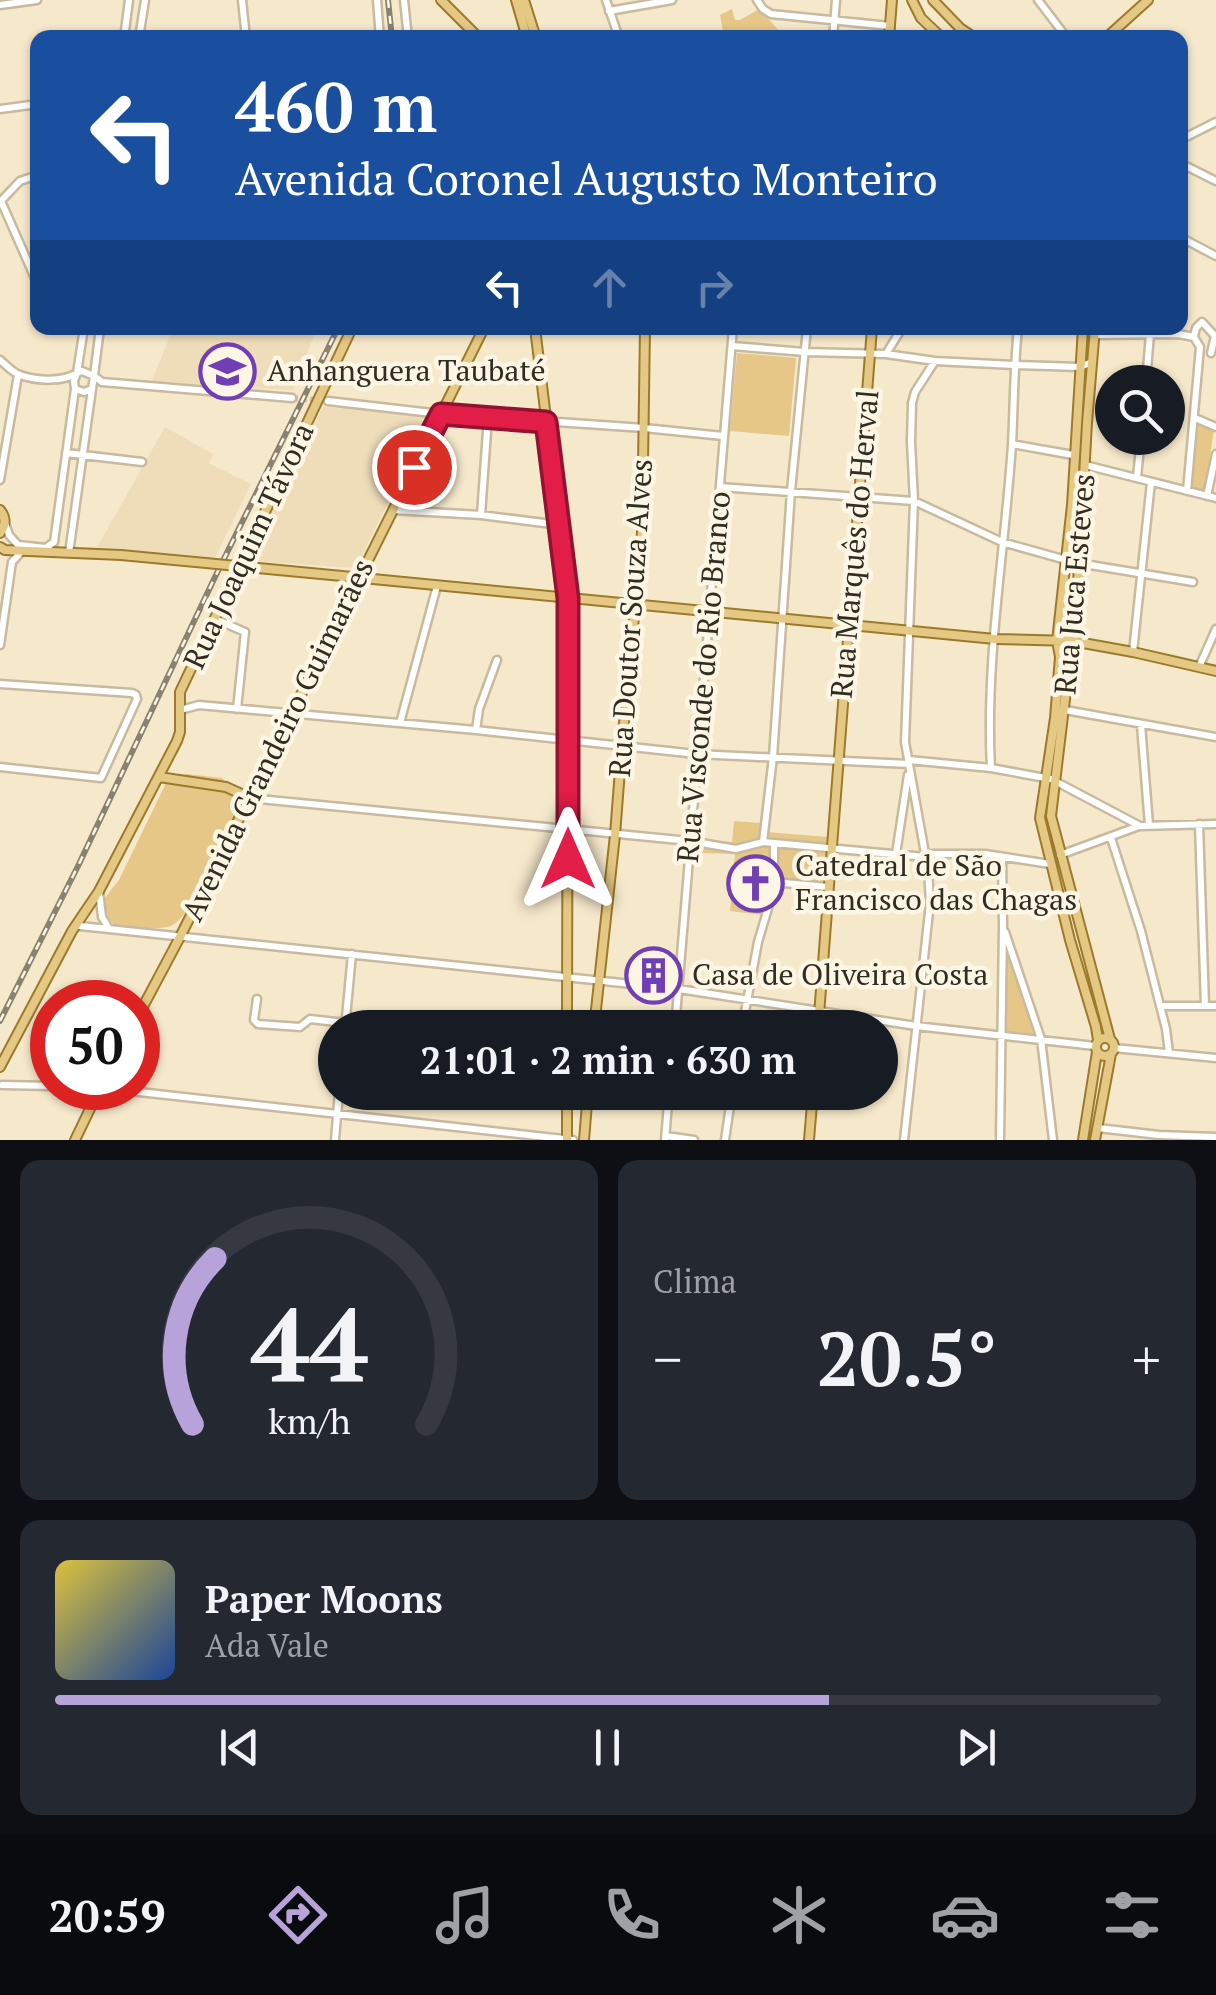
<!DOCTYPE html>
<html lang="pt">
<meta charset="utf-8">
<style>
body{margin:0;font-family:"PT Serif",serif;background:#242831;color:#f1f3f6;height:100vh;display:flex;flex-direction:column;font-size:38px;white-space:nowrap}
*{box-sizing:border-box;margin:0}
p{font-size:32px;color:#9ea1a6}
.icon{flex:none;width:55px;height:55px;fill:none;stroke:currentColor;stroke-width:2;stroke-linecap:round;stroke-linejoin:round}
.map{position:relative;height:1140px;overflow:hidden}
.panel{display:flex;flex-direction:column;gap:20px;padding:20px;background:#0d0f14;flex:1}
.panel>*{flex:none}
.banner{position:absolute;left:30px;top:30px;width:1158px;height:305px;border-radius:20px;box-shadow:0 2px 8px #0004;background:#1a4fa0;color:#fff;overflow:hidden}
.controls{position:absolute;left:1095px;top:365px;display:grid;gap:20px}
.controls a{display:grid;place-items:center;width:90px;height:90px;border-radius:50%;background:#171b24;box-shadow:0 2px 8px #0004;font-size:50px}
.speed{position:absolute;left:30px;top:980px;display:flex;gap:20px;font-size:50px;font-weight:700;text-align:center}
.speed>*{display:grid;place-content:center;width:130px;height:130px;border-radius:50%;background:#171b24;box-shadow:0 2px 8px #0004;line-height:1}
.speed .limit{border:15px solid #d22;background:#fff;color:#111}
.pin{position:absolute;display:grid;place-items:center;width:85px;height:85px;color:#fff;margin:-42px;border:5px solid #fff;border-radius:50%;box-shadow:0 2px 10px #0007}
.me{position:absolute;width:110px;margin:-55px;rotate:0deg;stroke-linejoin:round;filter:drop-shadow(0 0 8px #0008)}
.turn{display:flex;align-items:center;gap:35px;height:210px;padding:0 40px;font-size:45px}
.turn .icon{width:130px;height:130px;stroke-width:2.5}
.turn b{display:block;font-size:70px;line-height:85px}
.lanes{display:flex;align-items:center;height:95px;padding:0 40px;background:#0003;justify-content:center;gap:50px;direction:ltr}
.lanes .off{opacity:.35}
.big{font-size:75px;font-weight:800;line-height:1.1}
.panel .tile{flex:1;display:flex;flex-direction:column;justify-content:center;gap:15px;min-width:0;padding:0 35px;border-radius:20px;background:#242831}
.panel .dial{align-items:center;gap:0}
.dial svg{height:260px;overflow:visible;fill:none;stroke:#363941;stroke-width:7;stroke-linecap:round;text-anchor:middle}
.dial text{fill:#f1f3f6;stroke:none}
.song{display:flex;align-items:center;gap:30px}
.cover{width:120px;height:120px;border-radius:15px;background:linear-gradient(135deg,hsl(50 70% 55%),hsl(220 70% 35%))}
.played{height:10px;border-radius:5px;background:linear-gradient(90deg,#b7a2d9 70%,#363941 70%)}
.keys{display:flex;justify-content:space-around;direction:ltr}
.heat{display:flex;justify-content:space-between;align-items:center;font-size:55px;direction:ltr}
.panel .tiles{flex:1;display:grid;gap:20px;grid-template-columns:1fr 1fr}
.tile:last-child{grid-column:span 2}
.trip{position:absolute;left:318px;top:1010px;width:580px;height:100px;border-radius:50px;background:#171b24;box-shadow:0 2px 8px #0004;font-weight:800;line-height:100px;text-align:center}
.tab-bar{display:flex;height:160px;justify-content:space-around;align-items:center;background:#090b0e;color:#9ea1a6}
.tab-bar .icon{width:70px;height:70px}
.tab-bar .on{color:#b7a2d9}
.tab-bar b{font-size:45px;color:#f1f3f6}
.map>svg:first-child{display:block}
.built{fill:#efddba}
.green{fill:#e7c787}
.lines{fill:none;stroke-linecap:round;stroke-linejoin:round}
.minor-tunnel{stroke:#cfc3a9;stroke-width:6;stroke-dasharray:6 3;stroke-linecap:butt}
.minor-casing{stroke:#c8ba9f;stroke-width:11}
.major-casing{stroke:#9b7a2c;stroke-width:12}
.minor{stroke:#fff;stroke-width:6}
.major{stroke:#e5c884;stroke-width:8}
.rail-casing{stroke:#8a816e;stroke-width:6}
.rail{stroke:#fef6e5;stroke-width:2.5;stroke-dasharray:8;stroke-linecap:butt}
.major-bridge-casing{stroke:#9b7a2c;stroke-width:12;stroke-linecap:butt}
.major-bridge{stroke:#e5c884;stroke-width:8}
.route-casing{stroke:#92132f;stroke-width:25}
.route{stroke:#e11d48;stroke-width:18}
.labels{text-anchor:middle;stroke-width:9;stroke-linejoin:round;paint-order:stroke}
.poi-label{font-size:30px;fill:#322d22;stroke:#fef6e5;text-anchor:start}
.street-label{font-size:30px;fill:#322d22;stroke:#fef6e5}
</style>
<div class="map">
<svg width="1216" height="1140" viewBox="0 0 1216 1140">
<rect width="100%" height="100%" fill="#f6e8cb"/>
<path class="built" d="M173,328H317L293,390L151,383Z
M323,407L430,415L356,568L249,561L293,466Z
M165,427L213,454L209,463L251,484L214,560L95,551Z"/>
<path class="green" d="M732,9L735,20H740L759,9L785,37H724L720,15Z
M737,353L796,358L789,436L730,431Z
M1198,422L1214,430L1204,492L1189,488Z
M767,764L775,765L767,832L827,837L824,885H772L762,915L730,911L735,854L702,853V840L732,842L734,821L760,823Z
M186,774L222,778L244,802C232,826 192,918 171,926C155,931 131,926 114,925L104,912V899L119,880L168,779Z
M1007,947L1034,1035L1006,1033Z"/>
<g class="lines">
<path class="minor-tunnel" d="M292,398L328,401"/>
<defs>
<path id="minor" d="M242,0L246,38
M377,0L380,38
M404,0L408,38
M606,0L619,38
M757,0L763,9L771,14L890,26
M1038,0L1067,38
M0,5L37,0
M609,11L672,0
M124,38L129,0
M139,38L145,0
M833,38L836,0
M0,109L38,104
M1180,140L1216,122
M1180,163L1216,181
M1,201L38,285
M0,202L20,181L38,175
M1180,237L1216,256
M100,328L94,376L102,382L292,398
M1094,335L1178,334L1194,337
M1194,336L1196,328L1202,322L1215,336L1211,353
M732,346L805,352L886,354L935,361L1014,365L1080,367L1092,362
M886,354L902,328
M0,360C6,365 13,373 20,375C37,381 63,382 77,373L84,328
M1146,382L1150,334
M328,401L441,414L644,428L723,436
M1195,418L1216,427
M1012,444L1073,455
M66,453L142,462
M1085,465L1216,498
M1137,477L1141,438
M0,480L18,375
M720,487L914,501L1002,542L1066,560
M1187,491L1200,347L1194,337
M1207,496L1216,454
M393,510L481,515L560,525
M481,515L488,417
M5,523L9,535L18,545L46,548L54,542L75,389L74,381L77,373L82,371L94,376L92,389L84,392L75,389
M69,553L92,389
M1078,563L1193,582
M215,619L245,632L237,709
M0,645L12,562L22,551
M1133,652L1151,482
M1199,667L1216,629
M0,684L132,693L136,695L137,699L101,778L0,767
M180,710L199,705L476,730L696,754L909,764
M1065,710L1216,737
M400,723L437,586
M1141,725L1149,825
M476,730L479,709L497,660
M909,760L991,768L1051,779L1140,826L1216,824
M991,768C985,660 1005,551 1012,444C1014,405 1014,366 1018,328
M249,798L690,841L736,849L763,842L925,857
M1199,824L1205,1006
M1111,838L1141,931L1166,1029L1169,1053
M763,842L773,757L791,491L807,328
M896,854L908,775
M924,854H985L1050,864
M1060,855L1139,826
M774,887L777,884L784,883L828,887
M99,891L102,917L108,927
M80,926L679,989L916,1026L1095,1046
M1005,932L1041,1039L1053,1140
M257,999L254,1020L258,1024L300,1027L310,1019L345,1023
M1160,1006H1216
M345,1028L352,954
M675,1028L733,328
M742,1028L758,942L774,888V843
M1114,1048L1216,1058
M2,1085L52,1086
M103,1088L573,1140
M1098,1128L1159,1135L1216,1137
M666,1136L694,1140
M335,1140L339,1092
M665,1140L669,1092
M725,1140L732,1092
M904,1140L930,903L928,870L905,742L914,501L911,442L912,403L915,392L935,361
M1000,1140L1003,926L1002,858"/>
<path id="major" d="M441,0L479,38
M516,0L527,38
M524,0L536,38
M912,0L921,18L942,38
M933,0L960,28L975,38
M889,38L892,0
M1106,38L1148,0
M535,328L568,598L567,1028
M1083,328L1072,505L1057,641L1060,657L1055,718L1040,818L1070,940L1096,1027L1098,1040
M1095,328L1087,423L1075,636L1072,641L1051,816L1110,1039
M0,510C6,517 6,525 0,533
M0,547L5,550L121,555
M342,576L995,639L1072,641L1133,652L1216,671
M159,777L226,787L248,797
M138,1016L180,937L484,328
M594,1028L615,835L622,744L642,532L645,328
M818,1028L872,328
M1096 1047a9 9 0 1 1 18 0a9 9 0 1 1-18 0Z
M0,1067L72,931L99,891L177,741L180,732V692L352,328
M567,1092V1140
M75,1140L100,1088
M584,1140L588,1092
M809,1140L813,1092
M1083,1140L1097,1052
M1095,1140L1111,1054"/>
</defs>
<use href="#minor" class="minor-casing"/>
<use href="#major" class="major-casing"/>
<use href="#minor" class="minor"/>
<use href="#major" class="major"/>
<defs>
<path id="rail" d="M388,0L392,38
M0,1021L79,864L215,577L338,328"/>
</defs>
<use href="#rail" class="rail-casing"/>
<use href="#rail" class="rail"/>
<defs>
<path id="major-bridge" d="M121,555L342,576"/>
</defs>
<use href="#major-bridge" class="major-bridge-casing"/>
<use href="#major-bridge" class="major-bridge"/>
</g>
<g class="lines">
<defs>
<path id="route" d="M414,467L441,414L546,422L568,598V859"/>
</defs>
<use href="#route" class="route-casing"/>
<use href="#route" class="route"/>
</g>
<defs>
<symbol id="university-ring" viewBox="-11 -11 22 22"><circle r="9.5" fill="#fef6e5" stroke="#703fb6" stroke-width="1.5"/><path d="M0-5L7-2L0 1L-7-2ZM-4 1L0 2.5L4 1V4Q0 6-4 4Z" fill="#703fb6"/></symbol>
<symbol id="church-ring" viewBox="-11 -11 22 22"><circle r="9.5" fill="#fef6e5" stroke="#703fb6" stroke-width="1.5"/><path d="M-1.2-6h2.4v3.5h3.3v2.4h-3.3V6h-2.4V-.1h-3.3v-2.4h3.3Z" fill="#703fb6"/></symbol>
<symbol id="building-ring" viewBox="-11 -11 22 22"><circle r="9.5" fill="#fef6e5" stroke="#703fb6" stroke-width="1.5"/><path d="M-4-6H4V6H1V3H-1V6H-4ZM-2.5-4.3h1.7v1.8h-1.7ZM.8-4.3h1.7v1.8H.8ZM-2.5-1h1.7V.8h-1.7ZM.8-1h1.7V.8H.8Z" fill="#703fb6"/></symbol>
</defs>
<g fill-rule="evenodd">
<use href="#university-ring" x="196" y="340" width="63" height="63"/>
<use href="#church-ring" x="724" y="852" width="63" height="63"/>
<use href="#building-ring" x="622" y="944" width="63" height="63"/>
</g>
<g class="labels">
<g class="poi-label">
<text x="267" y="381">Anhanguera Taubaté</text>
<text x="795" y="876">Catedral de São<tspan x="795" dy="34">Francisco das Chagas</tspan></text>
<text x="692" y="985">Casa de Oliveira Costa</text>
</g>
<g class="street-label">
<text transform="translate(855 544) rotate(-85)" y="10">Rua Marquês do Herval</text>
<text transform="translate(249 546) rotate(-65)" y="10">Rua Joaquim Távora</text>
<text transform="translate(1075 584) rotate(-85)" y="10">Rua Juca Esteves</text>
<text transform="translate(631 618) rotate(-86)" y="10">Rua Doutor Souza Alves</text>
<text transform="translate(704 677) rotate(-85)" y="10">Rua Visconde do Rio Branco</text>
<text transform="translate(278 740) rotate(-64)" y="10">Avenida Grandeiro Guimarães</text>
</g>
</g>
</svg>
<div class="controls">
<a><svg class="icon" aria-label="search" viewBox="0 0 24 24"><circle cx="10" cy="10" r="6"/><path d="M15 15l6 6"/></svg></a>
</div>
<div class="speed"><div class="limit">50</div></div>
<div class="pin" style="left:414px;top:467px;background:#d93025"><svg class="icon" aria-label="arrive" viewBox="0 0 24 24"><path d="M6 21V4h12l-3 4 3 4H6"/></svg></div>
<svg class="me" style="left:568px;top:859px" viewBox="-20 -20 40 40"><path d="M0-17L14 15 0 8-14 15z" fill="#e11d48" stroke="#fff" stroke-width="4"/></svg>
<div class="trip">21:01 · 2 min · 630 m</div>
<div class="banner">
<div class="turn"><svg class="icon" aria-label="left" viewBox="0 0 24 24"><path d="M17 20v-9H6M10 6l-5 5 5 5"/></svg><div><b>460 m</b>Avenida Coronel Augusto Monteiro</div></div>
<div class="lanes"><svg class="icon" aria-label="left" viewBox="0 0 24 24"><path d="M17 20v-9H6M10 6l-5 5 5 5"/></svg><svg class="icon off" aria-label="ahead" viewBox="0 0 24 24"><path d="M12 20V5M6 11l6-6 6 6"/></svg><svg class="icon off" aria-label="right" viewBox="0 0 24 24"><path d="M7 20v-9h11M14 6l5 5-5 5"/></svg></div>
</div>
</div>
<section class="panel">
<div class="tiles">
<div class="tile dial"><svg viewBox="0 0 100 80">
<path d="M14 69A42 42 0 1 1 86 69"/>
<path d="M14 69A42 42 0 0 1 21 18" stroke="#b7a2d9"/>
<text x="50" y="56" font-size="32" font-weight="700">44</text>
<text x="50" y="72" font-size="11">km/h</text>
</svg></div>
<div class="tile"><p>Clima</p>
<div class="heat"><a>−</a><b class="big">20.5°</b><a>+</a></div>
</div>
<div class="tile">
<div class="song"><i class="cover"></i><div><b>Paper Moons</b><p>Ada Vale</p></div></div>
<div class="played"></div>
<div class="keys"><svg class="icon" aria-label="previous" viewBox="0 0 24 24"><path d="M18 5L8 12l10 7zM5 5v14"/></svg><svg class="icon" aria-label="pause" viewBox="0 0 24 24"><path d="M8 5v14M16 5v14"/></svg><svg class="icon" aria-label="next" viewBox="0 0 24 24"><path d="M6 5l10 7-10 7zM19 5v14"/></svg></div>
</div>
</div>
</section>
<nav class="tab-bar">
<b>20:59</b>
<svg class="icon on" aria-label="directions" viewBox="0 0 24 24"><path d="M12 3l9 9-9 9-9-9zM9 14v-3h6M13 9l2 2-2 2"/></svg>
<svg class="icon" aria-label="music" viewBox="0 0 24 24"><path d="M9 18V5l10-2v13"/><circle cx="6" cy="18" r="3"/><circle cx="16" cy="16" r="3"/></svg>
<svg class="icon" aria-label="phone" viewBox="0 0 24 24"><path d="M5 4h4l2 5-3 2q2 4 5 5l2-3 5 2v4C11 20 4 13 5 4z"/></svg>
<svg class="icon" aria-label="climate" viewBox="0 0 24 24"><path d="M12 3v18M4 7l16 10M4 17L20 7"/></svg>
<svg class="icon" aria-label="car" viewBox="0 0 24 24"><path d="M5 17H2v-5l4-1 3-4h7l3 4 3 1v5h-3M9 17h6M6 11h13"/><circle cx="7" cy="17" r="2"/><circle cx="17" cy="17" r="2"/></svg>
<svg class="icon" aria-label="filters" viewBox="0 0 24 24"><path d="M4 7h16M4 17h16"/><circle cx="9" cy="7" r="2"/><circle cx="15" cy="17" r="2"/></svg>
</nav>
